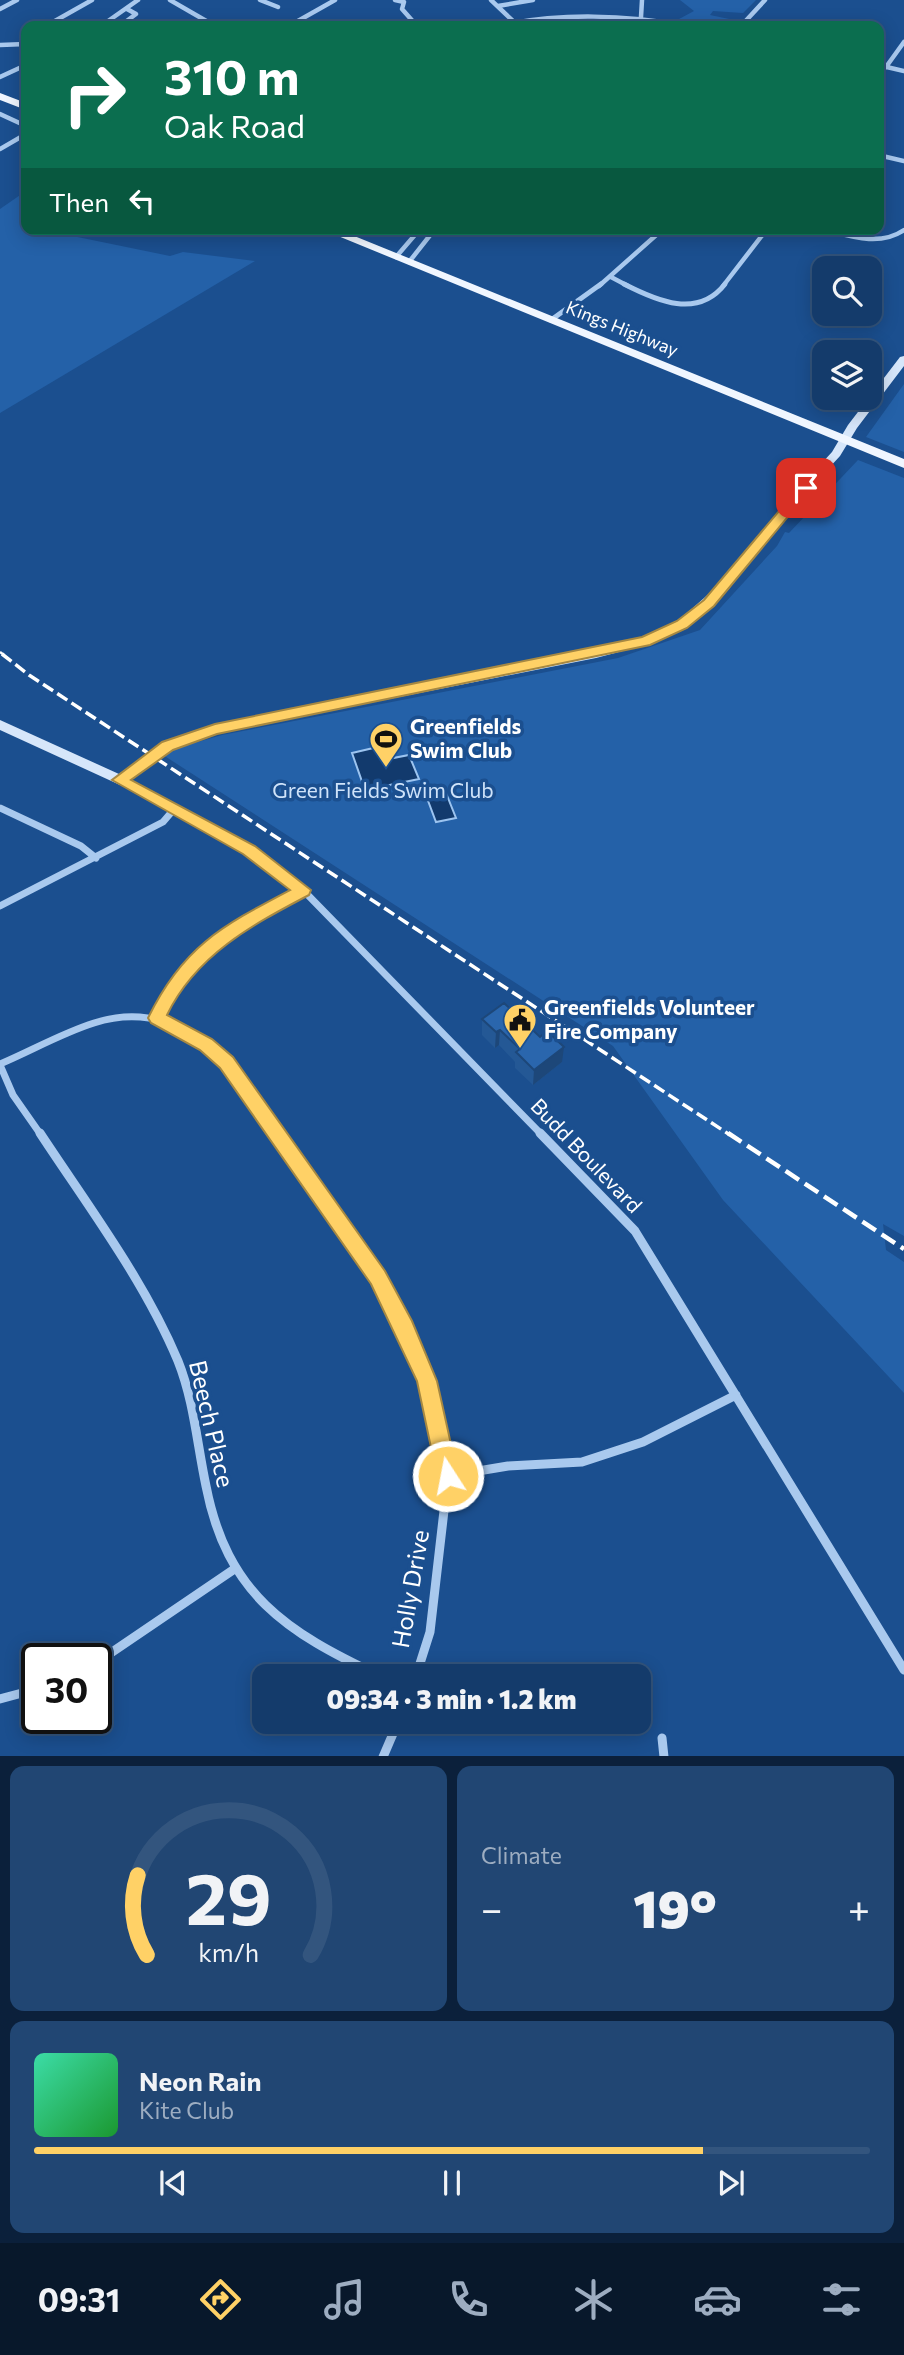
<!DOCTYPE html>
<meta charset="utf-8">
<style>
body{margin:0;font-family:Commissioner,sans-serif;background:#214673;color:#f1f3f6;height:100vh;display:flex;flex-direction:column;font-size:26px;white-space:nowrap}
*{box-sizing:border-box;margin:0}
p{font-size:23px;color:#9dadc1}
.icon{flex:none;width:38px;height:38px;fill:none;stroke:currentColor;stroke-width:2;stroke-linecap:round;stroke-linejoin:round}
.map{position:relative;height:1756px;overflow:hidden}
.panel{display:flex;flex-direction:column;gap:10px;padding:10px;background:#0b203b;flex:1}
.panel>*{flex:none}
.top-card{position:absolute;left:21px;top:21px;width:863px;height:214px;border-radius:14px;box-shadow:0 4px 18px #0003,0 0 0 2px #33557e;background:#0b6e4f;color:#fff;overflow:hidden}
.tools{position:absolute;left:812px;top:256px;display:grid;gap:14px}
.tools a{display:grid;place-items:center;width:70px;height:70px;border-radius:14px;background:#143b6b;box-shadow:0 4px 18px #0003,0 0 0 2px #33557e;font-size:35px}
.speed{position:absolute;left:21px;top:1643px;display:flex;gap:14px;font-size:35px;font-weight:700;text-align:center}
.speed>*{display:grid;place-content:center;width:91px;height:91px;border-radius:50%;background:#143b6b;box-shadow:0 4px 18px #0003,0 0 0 2px #33557e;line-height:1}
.speed .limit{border:4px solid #111;border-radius:10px;background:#fff;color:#111}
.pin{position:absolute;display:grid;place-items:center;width:60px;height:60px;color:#fff;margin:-30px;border-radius:14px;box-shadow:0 4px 10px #0006}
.me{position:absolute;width:77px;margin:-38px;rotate:349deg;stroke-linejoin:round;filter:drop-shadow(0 0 5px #0008)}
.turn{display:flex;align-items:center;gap:24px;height:147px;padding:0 28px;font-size:32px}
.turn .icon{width:91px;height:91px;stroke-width:2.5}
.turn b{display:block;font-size:49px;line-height:60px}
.then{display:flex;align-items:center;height:66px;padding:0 28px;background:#0003;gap:14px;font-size:26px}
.big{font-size:52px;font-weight:800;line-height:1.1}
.panel .card{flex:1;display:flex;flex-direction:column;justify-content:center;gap:10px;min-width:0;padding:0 24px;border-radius:14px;background:#214673}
.panel .dial{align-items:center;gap:0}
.dial svg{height:182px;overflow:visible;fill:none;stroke:#33557e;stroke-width:7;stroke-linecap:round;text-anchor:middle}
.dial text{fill:#f1f3f6;stroke:none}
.song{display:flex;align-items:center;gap:21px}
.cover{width:84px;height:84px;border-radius:10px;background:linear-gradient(135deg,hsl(160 70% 55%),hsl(130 70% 35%))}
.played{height:7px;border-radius:4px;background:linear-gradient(90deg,#ffd166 80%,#33557e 80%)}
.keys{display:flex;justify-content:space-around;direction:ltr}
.heat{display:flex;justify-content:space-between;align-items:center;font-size:38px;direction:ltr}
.panel .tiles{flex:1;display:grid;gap:10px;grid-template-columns:1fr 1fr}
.card:last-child{grid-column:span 2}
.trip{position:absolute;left:252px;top:1664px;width:399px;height:70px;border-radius:14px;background:#143b6b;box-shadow:0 4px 18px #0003,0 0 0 2px #33557e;font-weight:800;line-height:70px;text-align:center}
.dock{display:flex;height:112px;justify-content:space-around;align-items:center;background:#08182b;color:#9dadc1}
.dock .icon{width:49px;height:49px}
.dock .current{color:#ffd166}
.dock b{font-size:32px;color:#f1f3f6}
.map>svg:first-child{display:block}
.green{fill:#2461a8}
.water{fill:#123a6d;stroke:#9cc4f0;stroke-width:2}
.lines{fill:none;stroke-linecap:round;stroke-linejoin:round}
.street-far3{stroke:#a9c9ee;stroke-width:4.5}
.street-far2{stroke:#a9c9ee;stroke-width:5}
.street-far1{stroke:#a9c9ee;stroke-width:7}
.street{stroke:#a9c9ee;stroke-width:9}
.secondary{fill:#d6e6fa;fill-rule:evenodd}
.primary{fill:#f0f6ff;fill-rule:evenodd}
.rail-far2{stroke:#fff;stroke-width:2.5;stroke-dasharray:10 4.5;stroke-linecap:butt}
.rail-far1{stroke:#fff;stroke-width:3.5;stroke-dasharray:12 5;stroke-linecap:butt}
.rail{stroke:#fff;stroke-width:4.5;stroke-dasharray:16 7;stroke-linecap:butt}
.wall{fill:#245895}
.shaded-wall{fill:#1d4779}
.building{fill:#2a66ad;stroke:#1d4779;stroke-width:2}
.route{fill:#ffd166;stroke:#a68842;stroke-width:2}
.labels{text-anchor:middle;stroke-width:7;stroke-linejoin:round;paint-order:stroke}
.far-street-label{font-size:18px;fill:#fff;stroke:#1b4f8f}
.poi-label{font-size:21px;font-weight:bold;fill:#fff;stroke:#1b4f8f;text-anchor:start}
.park-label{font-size:21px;fill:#cfe3fa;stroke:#1b4f8f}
.street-label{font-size:21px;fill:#fff;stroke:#1b4f8f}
.near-street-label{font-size:24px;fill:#fff;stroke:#1b4f8f}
</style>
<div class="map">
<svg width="904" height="1757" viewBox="0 0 904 1757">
<rect width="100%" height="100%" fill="#1b4f8f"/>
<path class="green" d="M680,0H756L743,13L713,11L710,15L734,20L730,26H601V18L666,26L694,11Z
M26,191V229H64L58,233L170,256L183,252L255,261L0,413V209Z
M904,384V452L866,437Z
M858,460L904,478V1236L883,1224L886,1250L904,1262V1393L723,1200L613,1046L160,753L222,735L618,658L700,630L777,546L785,532L789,533Z"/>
<path class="water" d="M382,746L388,759L409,755L419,779L365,790L352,753Z
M446,793L456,818L436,822L427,798Z"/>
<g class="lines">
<path class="street-far3" d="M170,0L215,26
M260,0L278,7
M395,0L404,2L402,9L417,26
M491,0L514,22
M498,6L533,0
M0,9L17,0
M641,17L642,0
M46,26L92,0
M101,26L138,0
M120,26L136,14L127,9
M289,26L335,0
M497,26C562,12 625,15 690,26
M741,26L765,0
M0,45L26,44
M878,65L904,71
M886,67L904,42
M0,77L26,65
M0,114L26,126
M0,149L26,134
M878,155L904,161
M823,229C850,236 879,247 904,230
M396,257L420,229
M409,262L435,229
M611,277L628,286
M599,286L663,229
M723,286L767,229"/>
<path class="street-far2" d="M624,284C657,301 698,319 725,284
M551,320L601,284"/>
<path class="street-far1" d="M120,780L249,850L303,890L542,1135
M0,808L81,846L96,858
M0,906L163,822L175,808
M157,1018C193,952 239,925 303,890
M0,1064C31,1051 62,1033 94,1023C186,994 233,1071 280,1135
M0,1065L13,1095L41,1135"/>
<path class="street" d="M40,1133C88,1206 144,1280 178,1361C194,1401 197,1444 206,1486C227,1594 286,1632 380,1676
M278,1133L378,1277L405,1328L427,1381L448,1476L430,1632L416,1676
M540,1133L635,1231L904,1670
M448,1476L508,1466L582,1462L643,1442L736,1395
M96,1663L233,1570
M0,1699L37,1689
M662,1738L664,1757
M383,1757L398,1722"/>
<path class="secondary" d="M904,356V366L857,428L840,456L794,506L728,590L686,627L649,644L596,658L217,733L172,749L120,785L0,730V720L119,774L162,743L215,724L596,650L641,638L678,621L720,584L786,502L832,452L848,425L900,357Z"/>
<path class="primary" d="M0,93L26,103V110L0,100Z
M321,229H337L904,459V468Z"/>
<path class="rail-far2" d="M0,652L4,655"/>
<path class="rail-far1" d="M2,654L29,675L730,1135"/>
<path class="rail" d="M728,1133L904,1249"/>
</g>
<path class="wall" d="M482,1019L562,1062L533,1085L515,1068V1062L499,1045L495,1048L482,1035Z"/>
<path class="shaded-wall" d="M500,1030L499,1045L495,1048L496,1032Z
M564,1047L562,1062L533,1085L534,1070Z"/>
<path class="building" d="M504,1003L540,1037L547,1031L564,1047L534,1070L516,1052L520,1049L500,1030L496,1032L482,1019Z"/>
<path class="route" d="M806,484L812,488L810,490L714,606L687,628L650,645L217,734L173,750L131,780L255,846L311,890L309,895C252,925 196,955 167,1015L212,1039L233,1057L385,1271L412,1321L437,1381L458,1476L455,1483L448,1486L440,1483L437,1476L417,1381L371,1284L220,1068L200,1050L151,1023L148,1018C183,946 222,926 290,890L243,854L112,780L162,742L215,724L642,637L677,621L704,600L801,485Z"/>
<defs>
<symbol id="stadium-pin" viewBox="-11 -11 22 30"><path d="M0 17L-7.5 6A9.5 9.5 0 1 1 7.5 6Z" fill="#ffd166" stroke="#1b4f8f"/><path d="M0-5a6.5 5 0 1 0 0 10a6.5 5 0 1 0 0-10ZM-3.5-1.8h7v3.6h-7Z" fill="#111"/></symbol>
<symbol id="civic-pin" viewBox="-11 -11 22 30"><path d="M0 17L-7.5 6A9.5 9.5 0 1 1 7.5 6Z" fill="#ffd166" stroke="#1b4f8f"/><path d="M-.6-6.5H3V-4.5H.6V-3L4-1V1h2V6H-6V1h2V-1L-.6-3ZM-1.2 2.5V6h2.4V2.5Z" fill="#111"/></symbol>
</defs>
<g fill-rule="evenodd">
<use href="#stadium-pin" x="367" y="720" width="38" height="52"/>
<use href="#civic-pin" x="501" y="1001" width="38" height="52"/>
</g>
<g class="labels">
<g class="far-street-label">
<text transform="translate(622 329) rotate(22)" y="6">Kings Highway</text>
</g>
<g class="poi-label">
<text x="410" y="734">Greenfields<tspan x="410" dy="24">Swim Club</tspan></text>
<text x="544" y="1015">Greenfields Volunteer<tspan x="544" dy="24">Fire Company</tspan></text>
</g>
<g class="park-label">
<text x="383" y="798">Green Fields Swim Club</text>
</g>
<g class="street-label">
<text transform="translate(586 1156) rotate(46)" y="7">Budd Boulevard</text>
</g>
<g class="near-street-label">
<text transform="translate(211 1424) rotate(77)" y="8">Beech Place</text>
<text transform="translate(411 1589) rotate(-80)" y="8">Holly Drive</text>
</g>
</g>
</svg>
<div class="tools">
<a><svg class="icon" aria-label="search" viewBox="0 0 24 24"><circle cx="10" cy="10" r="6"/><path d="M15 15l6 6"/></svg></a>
<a><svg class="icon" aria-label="layers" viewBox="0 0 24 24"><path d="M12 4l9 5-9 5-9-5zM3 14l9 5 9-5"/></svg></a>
</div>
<div class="speed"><div class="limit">30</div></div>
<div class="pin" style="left:806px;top:488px;background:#d93025"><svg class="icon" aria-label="arrive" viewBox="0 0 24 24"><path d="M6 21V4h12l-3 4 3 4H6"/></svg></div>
<svg class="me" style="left:448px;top:1476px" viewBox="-20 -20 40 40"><circle r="17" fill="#ffd166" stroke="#fff" stroke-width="3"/><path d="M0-11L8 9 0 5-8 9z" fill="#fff"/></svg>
<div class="trip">09:34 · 3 min · 1.2 km</div>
<div class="top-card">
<div class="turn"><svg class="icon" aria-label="right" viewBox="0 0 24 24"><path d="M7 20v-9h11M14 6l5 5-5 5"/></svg><div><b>310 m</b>Oak Road</div></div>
<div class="then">Then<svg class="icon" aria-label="left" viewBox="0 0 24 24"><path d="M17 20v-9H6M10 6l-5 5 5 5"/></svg></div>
</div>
</div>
<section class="panel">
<div class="tiles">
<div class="card dial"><svg viewBox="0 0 100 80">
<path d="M14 69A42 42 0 1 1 86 69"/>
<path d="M14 69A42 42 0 0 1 10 34" stroke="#ffd166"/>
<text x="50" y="56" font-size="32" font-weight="700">29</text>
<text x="50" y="72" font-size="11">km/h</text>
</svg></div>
<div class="card"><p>Climate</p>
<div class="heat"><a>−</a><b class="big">19°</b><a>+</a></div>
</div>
<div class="card">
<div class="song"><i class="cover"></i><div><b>Neon Rain</b><p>Kite Club</p></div></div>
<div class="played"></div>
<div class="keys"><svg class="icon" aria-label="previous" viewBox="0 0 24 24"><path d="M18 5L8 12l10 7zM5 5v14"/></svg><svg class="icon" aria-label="pause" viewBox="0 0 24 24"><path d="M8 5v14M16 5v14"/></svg><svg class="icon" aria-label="next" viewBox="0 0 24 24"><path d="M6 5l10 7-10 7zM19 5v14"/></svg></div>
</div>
</div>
</section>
<nav class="dock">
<b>09:31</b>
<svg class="icon current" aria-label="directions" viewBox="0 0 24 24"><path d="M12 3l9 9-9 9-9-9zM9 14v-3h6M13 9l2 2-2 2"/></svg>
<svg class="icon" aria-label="music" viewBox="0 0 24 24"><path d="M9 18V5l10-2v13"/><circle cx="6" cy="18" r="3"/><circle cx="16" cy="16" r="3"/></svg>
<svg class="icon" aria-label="phone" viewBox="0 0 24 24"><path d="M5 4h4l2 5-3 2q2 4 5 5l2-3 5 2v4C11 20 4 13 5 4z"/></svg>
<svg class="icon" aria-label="climate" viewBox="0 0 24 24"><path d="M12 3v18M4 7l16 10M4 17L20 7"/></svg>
<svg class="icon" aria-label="car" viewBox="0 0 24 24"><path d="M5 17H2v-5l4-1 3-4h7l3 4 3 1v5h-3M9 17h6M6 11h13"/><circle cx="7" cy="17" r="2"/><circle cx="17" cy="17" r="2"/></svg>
<svg class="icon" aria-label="filters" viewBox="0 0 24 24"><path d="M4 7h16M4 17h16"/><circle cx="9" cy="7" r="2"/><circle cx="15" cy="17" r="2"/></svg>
</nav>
